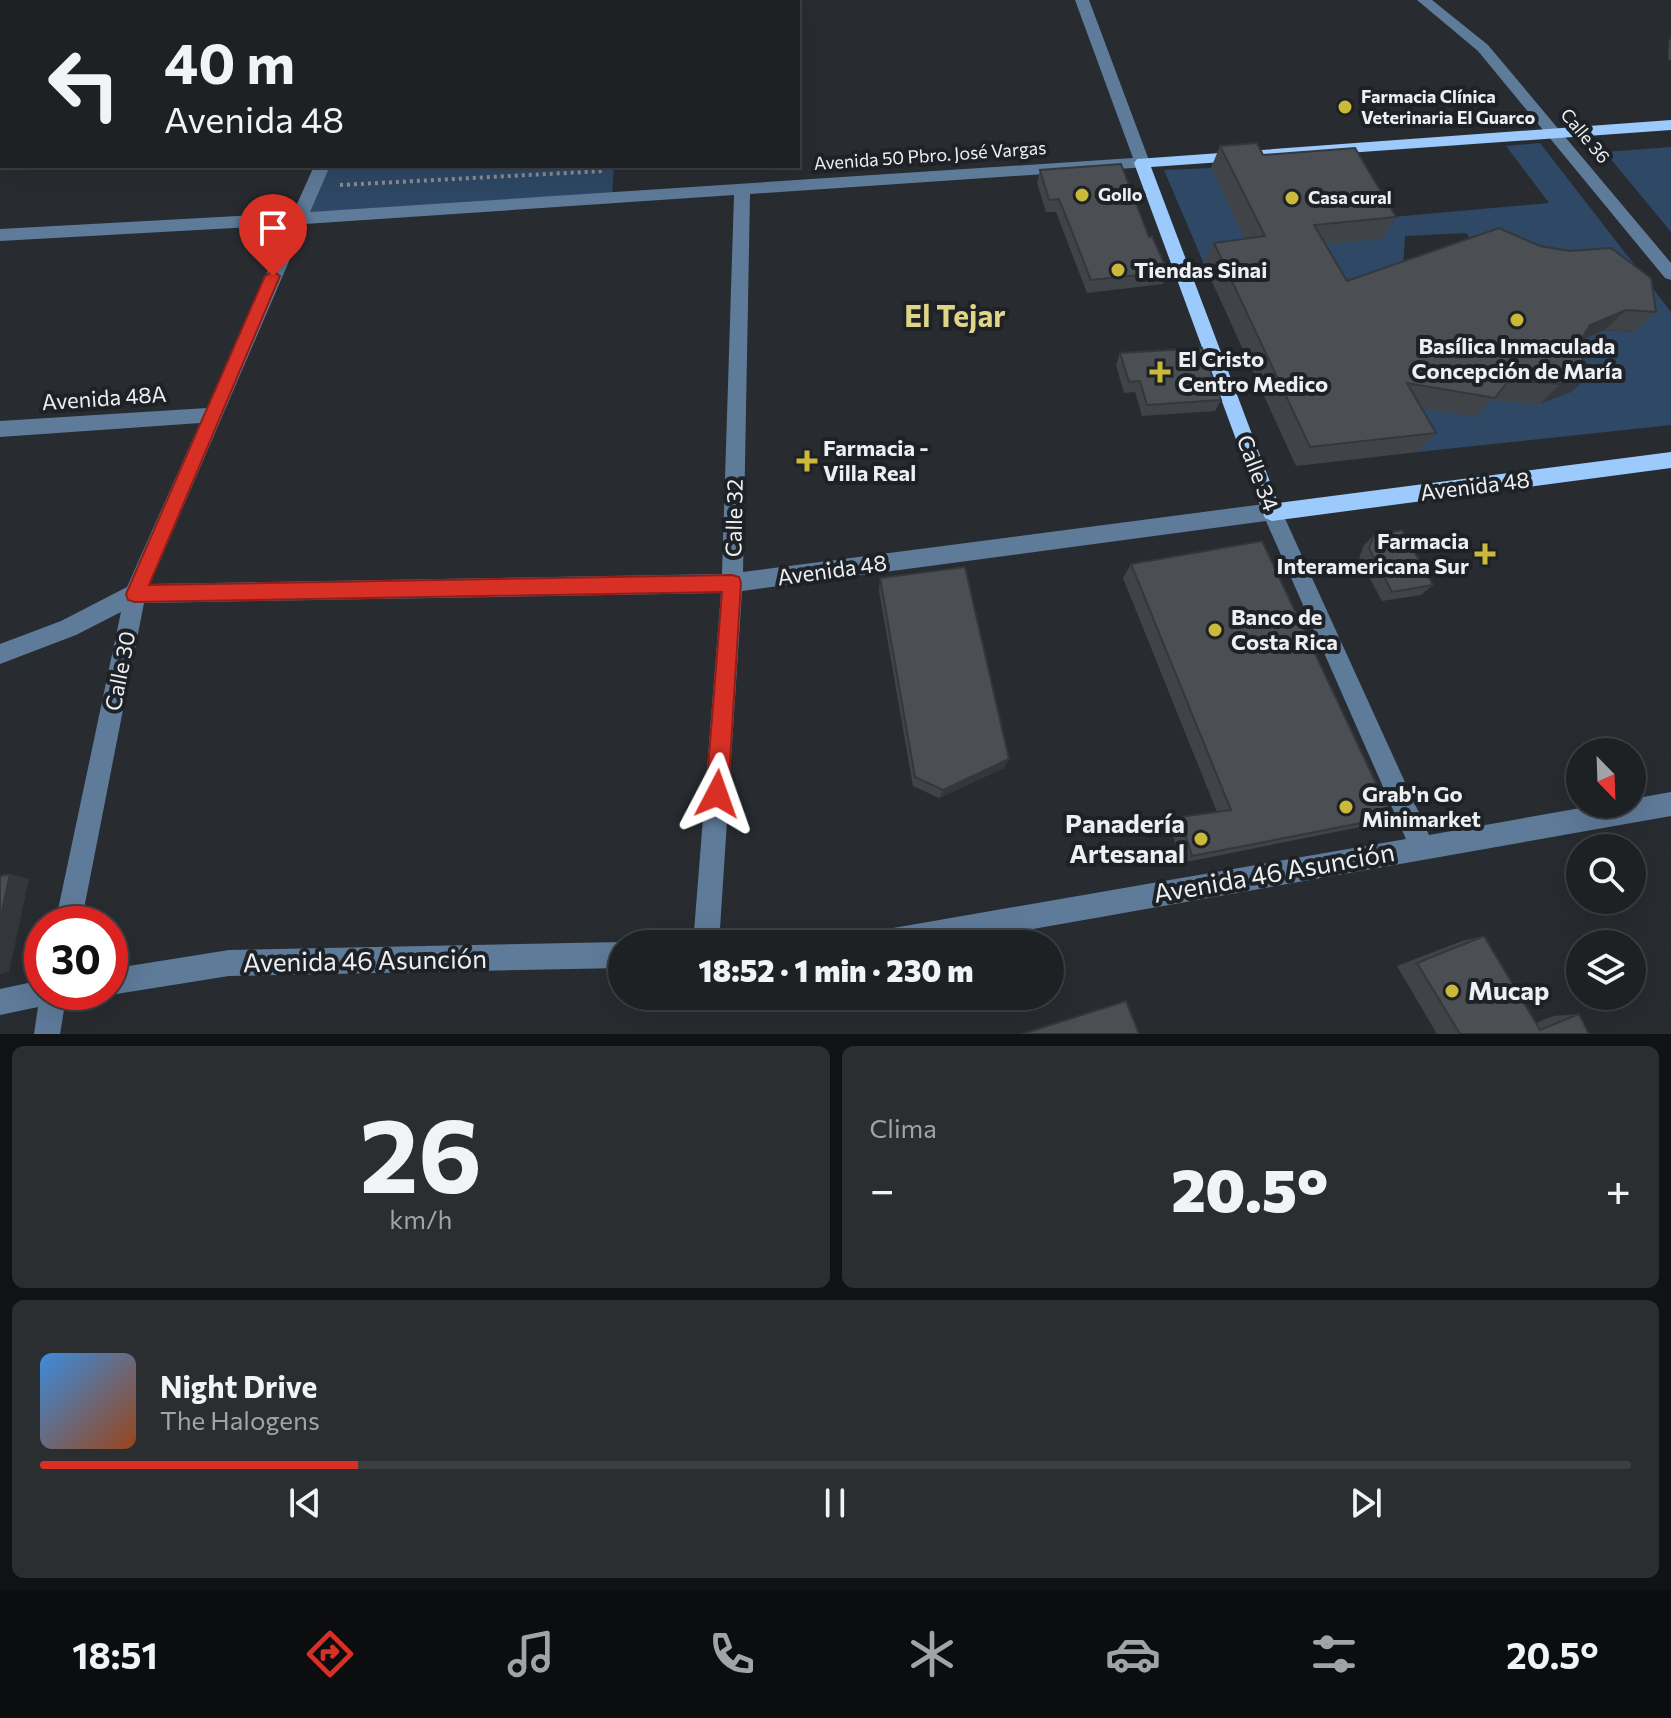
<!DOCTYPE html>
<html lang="es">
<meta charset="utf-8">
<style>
body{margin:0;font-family:Commissioner,sans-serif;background:#2b2e31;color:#f1f3f6;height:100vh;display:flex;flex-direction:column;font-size:30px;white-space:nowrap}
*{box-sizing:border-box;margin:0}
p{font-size:26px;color:#a1a3a6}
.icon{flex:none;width:44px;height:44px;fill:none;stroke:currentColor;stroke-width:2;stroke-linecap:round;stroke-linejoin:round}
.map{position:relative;height:1034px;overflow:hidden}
.sheet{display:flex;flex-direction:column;gap:12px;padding:12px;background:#101214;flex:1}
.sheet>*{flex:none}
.top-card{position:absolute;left:0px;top:0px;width:800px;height:168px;box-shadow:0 8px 32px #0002,0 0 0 2px #3c3e41;background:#1e2124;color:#f1f3f6;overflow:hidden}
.needle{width:52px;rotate:157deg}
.fabs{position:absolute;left:1566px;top:738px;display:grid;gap:16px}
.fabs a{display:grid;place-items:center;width:80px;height:80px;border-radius:50%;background:#1e2124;box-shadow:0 8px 32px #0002,0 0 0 2px #3c3e41;font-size:40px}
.speed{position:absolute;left:24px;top:906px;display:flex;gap:16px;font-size:40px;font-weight:700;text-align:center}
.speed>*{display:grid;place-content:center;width:104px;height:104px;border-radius:50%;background:#1e2124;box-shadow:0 8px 32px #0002,0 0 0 2px #3c3e41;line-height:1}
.speed .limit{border:12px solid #d22;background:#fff;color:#111}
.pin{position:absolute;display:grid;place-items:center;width:68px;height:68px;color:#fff;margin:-82px -34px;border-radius:50% 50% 50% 0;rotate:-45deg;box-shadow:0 0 8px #0007}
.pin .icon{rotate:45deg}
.me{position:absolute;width:88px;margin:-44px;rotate:4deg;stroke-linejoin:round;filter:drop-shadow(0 0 6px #0008)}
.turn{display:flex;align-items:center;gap:28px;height:168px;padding:0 32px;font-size:36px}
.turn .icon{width:104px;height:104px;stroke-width:2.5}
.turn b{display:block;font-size:56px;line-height:68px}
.big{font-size:60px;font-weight:800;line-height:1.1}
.sheet .widget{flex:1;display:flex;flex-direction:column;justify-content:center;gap:12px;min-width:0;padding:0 28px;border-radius:12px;background:#2b2e31}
.sheet .dial{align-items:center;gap:0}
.dial b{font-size:104px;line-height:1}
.song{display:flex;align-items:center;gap:24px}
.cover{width:96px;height:96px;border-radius:12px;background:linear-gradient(135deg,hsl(210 70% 55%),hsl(20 70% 35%))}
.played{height:8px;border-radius:4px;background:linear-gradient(90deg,#d93025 20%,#3c3e41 20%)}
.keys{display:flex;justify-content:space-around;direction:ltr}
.heat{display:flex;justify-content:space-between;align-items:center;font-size:44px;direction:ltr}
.sheet .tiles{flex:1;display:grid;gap:12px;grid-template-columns:1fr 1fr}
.widget:last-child{grid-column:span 2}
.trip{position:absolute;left:608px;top:930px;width:456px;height:80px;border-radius:40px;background:#1e2124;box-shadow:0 8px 32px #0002,0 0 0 2px #3c3e41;font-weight:800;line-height:80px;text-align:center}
.menu{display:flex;height:128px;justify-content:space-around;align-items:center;background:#0c0d0e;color:#a1a3a6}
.menu .icon{width:56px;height:56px}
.menu .active{color:#d93025}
.menu b{font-size:36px;color:#f1f3f6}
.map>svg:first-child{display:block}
.green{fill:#2e4865;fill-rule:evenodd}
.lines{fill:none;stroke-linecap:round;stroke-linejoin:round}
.path{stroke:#8a8e91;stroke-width:4;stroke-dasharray:3 4;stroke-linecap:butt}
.minor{fill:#5f7b9a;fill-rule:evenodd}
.major{fill:#9ccafd;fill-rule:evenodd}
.wall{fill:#404448}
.shaded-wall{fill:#34373b}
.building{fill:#4b4f54;stroke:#34373b;stroke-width:2}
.route{fill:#d93025;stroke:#8d1f18;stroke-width:2}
.poi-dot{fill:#cbba39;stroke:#1e2226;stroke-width:3}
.labels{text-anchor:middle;stroke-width:8;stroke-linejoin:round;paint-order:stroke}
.far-poi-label{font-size:18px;font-weight:bold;fill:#edf0f3;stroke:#1e2226;text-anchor:start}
.far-street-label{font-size:18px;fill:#edf0f3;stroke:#1e2226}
.poi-label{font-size:22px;font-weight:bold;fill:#edf0f3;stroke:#1e2226;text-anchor:start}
.street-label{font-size:22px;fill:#edf0f3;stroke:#1e2226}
.near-poi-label{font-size:26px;font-weight:bold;fill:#edf0f3;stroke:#1e2226;text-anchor:end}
.near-street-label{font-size:26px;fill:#edf0f3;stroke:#1e2226}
.district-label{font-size:30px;font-weight:bold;fill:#dfd586;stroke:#1e2226}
</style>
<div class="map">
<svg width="1671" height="1034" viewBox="0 0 1671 1034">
<rect width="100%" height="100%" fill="#282c30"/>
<path class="green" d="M1540,143L1671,312V425L1418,452L1256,258L1204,264L1164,170L1211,168L1370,219L1549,203L1506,146ZM1466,233L1475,244L1634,332L1605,330L1585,337L1495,393L1403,266L1405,236Z
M1671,147V232L1605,152Z
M323,166H614L612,197L297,221Z"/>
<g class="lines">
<path class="path" d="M340,185L604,171"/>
<path class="minor" d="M188,0H202L187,2Z
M390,0H404L389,2Z
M1075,0H1089L1150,163L1147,167L750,194L743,572L1272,503L1279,506L1282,512L1429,835L1603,804H1632V799L1671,792V816L948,944H863L867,935L876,931L1406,839L1266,521L742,591L719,944H693L721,593L144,603L81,924H55L121,612L76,635L0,664V644L61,621L127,587L200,423L0,437V421L207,408L288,225L0,241V229L293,213L314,166H330L310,212L1133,158ZM734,195L722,574L150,584L305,224Z
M1417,0H1432L1488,45L1671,263V280L1665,278L1478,51Z
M0,86H2V94H0Z
M622,942L626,944H622V968L229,976L110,995L103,992H110V969L229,950Z
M42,980V992H67L60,1034H34L38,1007L0,1015V989Z"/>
<path class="major" d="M1671,120V130L1151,167L1278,503L1671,452V468L1272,521L1265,518L1134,163L1137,159Z"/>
</g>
<path class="wall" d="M1671,38V60H1668L1669,41Z
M1220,146L1263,155L1396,217L1382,239L1325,244L1347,281L1656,312L1634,332L1605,330L1581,341L1571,392L1540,404L1492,400L1476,417L1421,408L1436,433L1418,452L1296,466L1204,264L1214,243L1245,239L1211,168Z
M1040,170L1149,237L1168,272L1163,284L1087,293L1056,212H1046L1037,183Z
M1120,353L1221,400L1215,411L1142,416L1135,392L1124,393L1116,365Z
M1374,535L1433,585L1421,595L1382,601L1359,558L1364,545Z
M1131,564L1392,817L1375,824L1181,863L1170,825L1180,817L1217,812L1123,578Z
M880,578L1004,768L939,798L913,786L879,591Z
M1484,936L1536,1023L1553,1016L1579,1014L1589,1034H1437L1397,966L1462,941Z"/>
<path class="shaded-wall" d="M1626,310L1605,330L1569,345L1590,325Z
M1593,372L1571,392L1540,404L1560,384Z
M1009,759L1004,768L939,798L943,790Z
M10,874L29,879L9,972L0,974V920Z"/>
<path class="building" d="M1257,143L1263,155L1355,148L1396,217L1314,225L1347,281L1499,228L1540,246L1569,251L1611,248L1651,278L1656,312L1626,310L1590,325L1581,340L1582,358L1593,372L1560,384L1509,380L1495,398L1407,383L1436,433L1310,447L1214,243L1265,236L1220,146Z
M1121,164L1149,237L1152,236L1168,272L1091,280L1059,199L1049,200L1040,170Z
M1202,348L1221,400L1147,405L1140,381L1129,382L1120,353Z
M1402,530L1433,585L1392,592L1369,548L1374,535Z
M1262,541L1392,817L1192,856L1180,817L1231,810L1131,564Z
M965,567L1009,759L943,790L915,777L880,578Z
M10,874L0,920V876Z
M1484,936L1540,1030L1579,1014L1589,1034H1460L1417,963Z
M1126,1001L1139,1034H1022Z"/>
<path class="route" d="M273,271L280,276L149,585L732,575L739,577L741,583L728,794L725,801L717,805L709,801L706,794L722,592L135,602L128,600L126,594L265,276Z"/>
<g class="poi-dot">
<circle cx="1345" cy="107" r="8"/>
<circle cx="1082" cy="195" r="8"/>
<circle cx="1292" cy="198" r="8"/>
<circle cx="1118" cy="270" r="8"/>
<circle cx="1517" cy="320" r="8"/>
<path d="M1156 360h8v8h8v8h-8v8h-8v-8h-8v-8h8z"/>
<path d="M803 449h8v8h8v8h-8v8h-8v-8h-8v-8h8z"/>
<path d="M1481 542h8v8h8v8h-8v8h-8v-8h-8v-8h8z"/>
<circle cx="1215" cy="630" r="8"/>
<circle cx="1346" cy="807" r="8"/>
<circle cx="1201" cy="839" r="8"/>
<circle cx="1452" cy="991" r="8"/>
</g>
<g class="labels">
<g class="far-poi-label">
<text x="1361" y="103">Farmacia Clínica<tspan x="1361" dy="21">Veterinaria El Guarco</tspan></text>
<text x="1098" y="201">Gollo</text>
<text x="1308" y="204">Casa cural</text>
</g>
<g class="far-street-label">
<text transform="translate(1585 136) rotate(50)" y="6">Calle 36</text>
<text transform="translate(930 156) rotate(-4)" y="6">Avenida 50 Pbro. José Vargas</text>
</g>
<g class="poi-label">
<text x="1134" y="278">Tiendas Sinai</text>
<text x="1517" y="354" text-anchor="middle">Basílica Inmaculada<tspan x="1517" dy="25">Concepción de María</tspan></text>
<text x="1178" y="367">El Cristo<tspan x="1178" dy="25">Centro Medico</tspan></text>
<text x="823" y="456">Farmacia -<tspan x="823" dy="25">Villa Real</tspan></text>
<text x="1469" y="549" text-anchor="end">Farmacia<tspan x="1469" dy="25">Interamericana Sur</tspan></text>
<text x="1231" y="625">Banco de<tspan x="1231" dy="25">Costa Rica</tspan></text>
<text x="1362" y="802">Grab'n Go<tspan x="1362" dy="25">Minimarket</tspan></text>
</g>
<g class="street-label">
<text transform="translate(104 398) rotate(-4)" y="8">Avenida 48A</text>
<text transform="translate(1258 473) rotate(69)" y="8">Calle 34</text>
<text transform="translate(1475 486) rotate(-7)" y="8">Avenida 48</text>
<text transform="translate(734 518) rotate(-89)" y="8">Calle 32</text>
<text transform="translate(832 570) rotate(-8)" y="8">Avenida 48</text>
<text transform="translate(120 671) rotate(-79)" y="8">Calle 30</text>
</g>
<g class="near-poi-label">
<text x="1185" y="833">Panadería<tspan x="1185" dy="30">Artesanal</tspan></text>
<text x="1468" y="1000" text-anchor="start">Mucap</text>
</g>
<g class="near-street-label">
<text transform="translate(1274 873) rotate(-10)" y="9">Avenida 46 Asunción</text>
<text transform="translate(365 961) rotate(-1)" y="9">Avenida 46 Asunción</text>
</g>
<g class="district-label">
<text x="955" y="327">El Tejar</text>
</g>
</g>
</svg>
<div class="fabs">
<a><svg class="needle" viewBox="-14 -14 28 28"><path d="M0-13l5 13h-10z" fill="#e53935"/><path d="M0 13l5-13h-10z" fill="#a1a3a6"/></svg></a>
<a><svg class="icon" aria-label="search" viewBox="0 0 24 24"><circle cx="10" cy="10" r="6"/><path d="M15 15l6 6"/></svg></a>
<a><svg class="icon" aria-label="layers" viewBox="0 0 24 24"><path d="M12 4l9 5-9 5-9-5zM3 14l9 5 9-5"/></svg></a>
</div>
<div class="speed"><div class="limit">30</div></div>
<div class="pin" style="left:273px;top:276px;background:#d93025"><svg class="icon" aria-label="arrive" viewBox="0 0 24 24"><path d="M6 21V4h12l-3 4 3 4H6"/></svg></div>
<svg class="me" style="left:717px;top:794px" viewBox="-20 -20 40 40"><path d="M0-17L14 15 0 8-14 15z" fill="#d93025" stroke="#fff" stroke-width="4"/></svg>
<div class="trip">18:52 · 1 min · 230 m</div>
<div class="top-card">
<div class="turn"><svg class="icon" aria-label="left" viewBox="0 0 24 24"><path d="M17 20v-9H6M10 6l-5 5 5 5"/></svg><div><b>40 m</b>Avenida 48</div></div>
</div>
</div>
<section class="sheet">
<div class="tiles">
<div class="widget dial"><b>26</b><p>km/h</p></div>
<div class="widget"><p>Clima</p>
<div class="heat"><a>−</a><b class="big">20.5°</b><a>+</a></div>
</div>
<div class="widget">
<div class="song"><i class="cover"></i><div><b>Night Drive</b><p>The Halogens</p></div></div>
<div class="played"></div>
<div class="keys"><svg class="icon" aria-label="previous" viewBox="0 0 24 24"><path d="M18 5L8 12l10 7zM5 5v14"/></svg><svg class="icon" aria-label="pause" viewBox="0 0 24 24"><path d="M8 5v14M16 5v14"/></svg><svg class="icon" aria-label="next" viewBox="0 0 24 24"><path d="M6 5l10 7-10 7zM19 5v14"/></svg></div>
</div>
</div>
</section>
<nav class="menu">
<b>18:51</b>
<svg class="icon active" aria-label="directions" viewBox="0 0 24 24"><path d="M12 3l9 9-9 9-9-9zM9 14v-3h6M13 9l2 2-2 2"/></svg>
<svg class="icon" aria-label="music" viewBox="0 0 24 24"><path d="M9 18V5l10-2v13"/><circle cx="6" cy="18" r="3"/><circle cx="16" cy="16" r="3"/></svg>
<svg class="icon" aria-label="phone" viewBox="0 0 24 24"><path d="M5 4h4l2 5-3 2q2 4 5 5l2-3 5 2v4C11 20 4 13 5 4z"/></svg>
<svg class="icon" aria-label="climate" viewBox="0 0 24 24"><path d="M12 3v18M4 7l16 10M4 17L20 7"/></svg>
<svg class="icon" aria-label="car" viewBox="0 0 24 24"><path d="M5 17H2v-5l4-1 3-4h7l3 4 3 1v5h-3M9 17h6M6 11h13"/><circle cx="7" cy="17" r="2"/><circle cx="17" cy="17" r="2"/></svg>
<svg class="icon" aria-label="filters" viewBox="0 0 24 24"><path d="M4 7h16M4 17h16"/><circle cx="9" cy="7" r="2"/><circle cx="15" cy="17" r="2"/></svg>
<b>20.5°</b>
</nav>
